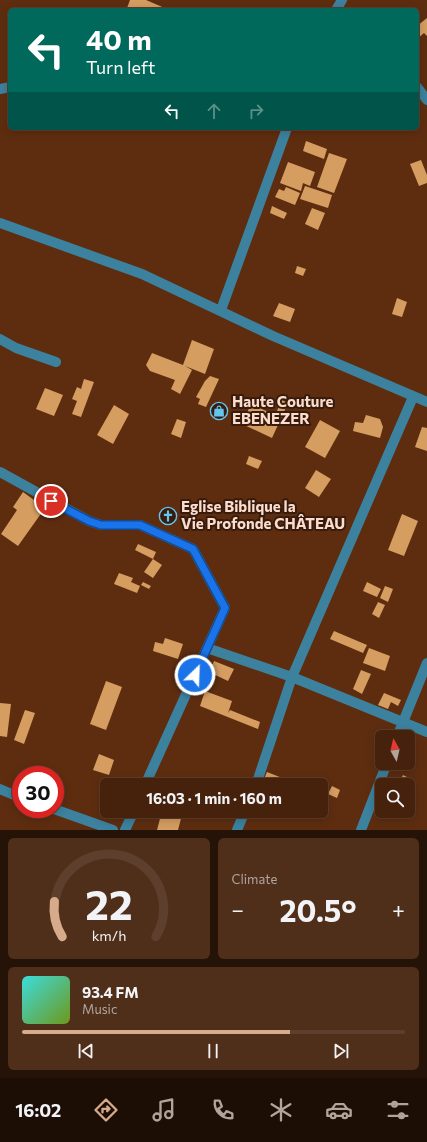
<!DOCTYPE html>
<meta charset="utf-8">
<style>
body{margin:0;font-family:Commissioner,sans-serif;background:#502f1a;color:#f1f3f6;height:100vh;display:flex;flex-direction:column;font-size:15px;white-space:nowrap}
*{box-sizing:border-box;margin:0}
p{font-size:13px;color:#b0a49d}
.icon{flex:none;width:22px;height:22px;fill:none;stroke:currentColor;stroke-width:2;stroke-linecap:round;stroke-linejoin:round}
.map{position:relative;height:830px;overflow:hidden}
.sheet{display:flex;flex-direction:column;gap:8px;padding:8px;background:#261307;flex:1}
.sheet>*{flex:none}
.guide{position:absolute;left:8px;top:8px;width:411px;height:122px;border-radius:6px;box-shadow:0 2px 10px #0003,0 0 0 1px #5e3f2d;background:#00695c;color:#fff;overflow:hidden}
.needle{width:26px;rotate:352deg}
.controls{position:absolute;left:375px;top:730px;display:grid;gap:8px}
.controls a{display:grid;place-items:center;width:40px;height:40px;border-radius:6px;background:#46220c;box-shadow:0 2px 10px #0003,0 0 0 1px #5e3f2d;font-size:20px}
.speed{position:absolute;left:12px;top:766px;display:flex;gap:8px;font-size:20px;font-weight:700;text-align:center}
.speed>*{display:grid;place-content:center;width:52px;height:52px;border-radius:50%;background:#46220c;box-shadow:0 2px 10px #0003,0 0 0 1px #5e3f2d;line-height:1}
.speed .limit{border:6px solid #d22;background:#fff;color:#111}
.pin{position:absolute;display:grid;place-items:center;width:34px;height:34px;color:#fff;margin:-17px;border:2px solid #fff;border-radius:50%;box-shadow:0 1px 4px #0007}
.me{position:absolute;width:44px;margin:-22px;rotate:24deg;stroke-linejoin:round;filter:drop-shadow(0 0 3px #0008)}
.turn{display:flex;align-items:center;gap:14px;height:84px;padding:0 12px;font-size:18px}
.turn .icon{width:52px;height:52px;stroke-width:2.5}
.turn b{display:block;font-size:28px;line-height:34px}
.lanes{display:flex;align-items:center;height:38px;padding:0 12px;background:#0003;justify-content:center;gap:20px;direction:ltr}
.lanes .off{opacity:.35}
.big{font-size:30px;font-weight:700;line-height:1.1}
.sheet .tile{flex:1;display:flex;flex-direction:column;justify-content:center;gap:6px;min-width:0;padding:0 14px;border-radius:6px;background:#502f1a}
.sheet .dial{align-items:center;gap:0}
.dial svg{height:104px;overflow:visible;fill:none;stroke:#5e3f2d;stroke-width:7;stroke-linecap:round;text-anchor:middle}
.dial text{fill:#f1f3f6;stroke:none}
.song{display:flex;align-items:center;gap:12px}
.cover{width:48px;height:48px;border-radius:6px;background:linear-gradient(135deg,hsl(180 70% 55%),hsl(80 70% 35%))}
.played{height:4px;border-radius:2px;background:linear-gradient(90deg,#d6ab8b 70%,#5e3f2d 70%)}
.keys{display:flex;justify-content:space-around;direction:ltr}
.heat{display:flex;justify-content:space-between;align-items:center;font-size:22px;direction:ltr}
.sheet .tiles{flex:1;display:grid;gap:8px;grid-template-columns:1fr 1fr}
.tile:last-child{grid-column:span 2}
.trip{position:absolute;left:100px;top:778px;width:228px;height:40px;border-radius:6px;background:#46220c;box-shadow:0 2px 10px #0003,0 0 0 1px #5e3f2d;font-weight:700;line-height:40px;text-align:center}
.menu{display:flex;height:64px;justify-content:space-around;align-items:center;background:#1c0e05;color:#b0a49d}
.menu .icon{width:28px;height:28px}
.menu .current{color:#d6ab8b}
.menu b{font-size:18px;color:#f1f3f6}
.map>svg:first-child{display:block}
.building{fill:#d59d60}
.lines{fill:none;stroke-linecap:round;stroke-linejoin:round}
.minor{stroke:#3c829f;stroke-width:10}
.route-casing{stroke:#114b97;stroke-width:10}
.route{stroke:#1a73e8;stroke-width:7}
.labels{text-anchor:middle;stroke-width:4;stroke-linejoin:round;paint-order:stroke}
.poi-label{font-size:15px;font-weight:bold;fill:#fcddcd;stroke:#371b0c;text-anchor:start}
</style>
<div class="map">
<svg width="427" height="830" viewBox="0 0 427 830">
<rect width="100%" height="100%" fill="#5e2d10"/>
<path class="building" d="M130,0H146L167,9L132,10L127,8Z
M427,18V36L424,33L417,39V26Z
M306,141L327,149L324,159L303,151Z
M329,153L347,159L334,193L317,187Z
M421,160L427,175V183L419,186L410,164Z
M288,162L315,172L310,186L303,183L301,191L280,183Z
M305,186L332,195L328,208L300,199Z
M286,187L300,193L295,205L275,197L279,189L284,191Z
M272,206L287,213L284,219L270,213Z
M312,208L325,213L318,230L305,224Z
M297,266L306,269L303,276L295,273Z
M397,298L407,302L402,317L392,314Z
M279,303L295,309L290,322L273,316Z
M192,340L214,349L205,374L185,366L192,370L180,394L171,389L175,380L150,371L146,365L152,353L183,365Z
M210,376L219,379L206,407L198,404L200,399L196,397L205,381Z
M84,379L94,382L81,417L72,414L77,401L72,399L77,387L81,389Z
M45,388L63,395L54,416L36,409Z
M282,400L288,403L272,438L242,424L251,404L275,415Z
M114,405L129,414L113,444L97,435Z
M366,415L380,419L383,427L380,438L353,431L355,422L363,423Z
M177,419L186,422L181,438L171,434Z
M320,420L340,431L325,458L305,447Z
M422,427L427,428V451L415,447Z
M249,456L262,461L258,469L246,464Z
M316,470L331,479L319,497L305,488Z
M23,492L45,508L18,546L1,534L17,510L13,507Z
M402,514L418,521L404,556L388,550Z
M138,544L156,552L153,559L135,550Z
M153,559L162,565L153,578L144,572Z
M119,573L133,578L131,582L140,586L137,593L114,584Z
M143,582L151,586L149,589L141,585Z
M367,582L381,589L377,597L363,591Z
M385,586L393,589L388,602L380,598Z
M378,602L385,605L379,618L372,614Z
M334,631L367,645L363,653L330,639Z
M165,638L183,644L178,659L153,651L155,642L163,644Z
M369,648L390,656L385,671L363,663Z
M214,661L234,669L228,681L209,672Z
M361,670L371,674L362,694L353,689Z
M106,681L122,687L106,730L90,724Z
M205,691L232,701L228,713L230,710L260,722L258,729L200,706Z
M384,693L401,700L398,706L391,702L388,709L378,705Z
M0,703L11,704L7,737L0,736Z
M25,710L35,713L24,744L14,740Z
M99,754L114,760L109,775L93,770Z
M267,772L290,781L288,785L262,784Z
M403,775L413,780L409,788L408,785L399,783Z
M332,786L340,790L337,798L328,794Z
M162,811H183L178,830H157Z
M251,811H263L262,815Z"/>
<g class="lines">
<path class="minor" d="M336,10L342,0
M417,87L427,100
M0,89L10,87
M0,223L142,274L273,336L427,402
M221,310L287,128
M0,339L16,348L56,362
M0,472L89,521L101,525H140L193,549L225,608L145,785
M207,648L292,677L427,732
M397,737L427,663
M256,785L292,677L413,397
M0,789L21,798
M54,809L113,830
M125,830L134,811
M237,830L245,811
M361,830L387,763"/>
</g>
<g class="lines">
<defs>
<path id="route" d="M51,501L89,521L101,525H140L193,549L225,608L195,675"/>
</defs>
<use href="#route" class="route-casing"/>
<use href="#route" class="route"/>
</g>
<defs>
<symbol id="shop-ring" viewBox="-11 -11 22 22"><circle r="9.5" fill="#371b0c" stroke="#64c5ee" stroke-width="1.5"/><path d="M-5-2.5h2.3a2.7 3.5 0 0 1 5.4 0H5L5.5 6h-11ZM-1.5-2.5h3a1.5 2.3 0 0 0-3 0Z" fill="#64c5ee"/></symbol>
<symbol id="church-ring" viewBox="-11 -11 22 22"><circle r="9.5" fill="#371b0c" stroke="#64c5ee" stroke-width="1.5"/><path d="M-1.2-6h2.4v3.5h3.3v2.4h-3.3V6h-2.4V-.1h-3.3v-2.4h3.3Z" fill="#64c5ee"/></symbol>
</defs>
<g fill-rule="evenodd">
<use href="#shop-ring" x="209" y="401" width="20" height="20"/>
<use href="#church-ring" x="158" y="506" width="20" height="20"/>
</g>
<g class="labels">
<g class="poi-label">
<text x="232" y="407">Haute Couture<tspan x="232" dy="17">EBENEZER</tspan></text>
<text x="181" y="512">Eglise Biblique la<tspan x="181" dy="17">Vie Profonde CHÂTEAU</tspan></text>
</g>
</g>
</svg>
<div class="controls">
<a><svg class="needle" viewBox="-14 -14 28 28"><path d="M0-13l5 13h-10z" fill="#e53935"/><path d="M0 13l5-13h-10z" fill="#b0a49d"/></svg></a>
<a><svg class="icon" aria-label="search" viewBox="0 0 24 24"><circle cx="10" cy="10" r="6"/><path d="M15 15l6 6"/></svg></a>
</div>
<div class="speed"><div class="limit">30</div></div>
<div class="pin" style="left:51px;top:501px;background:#d93025"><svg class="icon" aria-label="arrive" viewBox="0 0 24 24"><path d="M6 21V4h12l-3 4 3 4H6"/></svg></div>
<svg class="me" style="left:195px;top:675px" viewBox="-20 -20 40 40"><circle r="17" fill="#1a73e8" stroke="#fff" stroke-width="3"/><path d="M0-11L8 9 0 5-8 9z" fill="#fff"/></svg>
<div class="trip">16:03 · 1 min · 160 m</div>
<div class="guide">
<div class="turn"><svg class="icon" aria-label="left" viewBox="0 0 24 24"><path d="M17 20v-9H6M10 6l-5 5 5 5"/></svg><div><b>40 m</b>Turn left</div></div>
<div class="lanes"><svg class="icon" aria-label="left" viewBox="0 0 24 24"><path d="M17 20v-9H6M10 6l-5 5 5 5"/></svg><svg class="icon off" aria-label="ahead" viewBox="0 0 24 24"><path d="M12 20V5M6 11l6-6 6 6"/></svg><svg class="icon off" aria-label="right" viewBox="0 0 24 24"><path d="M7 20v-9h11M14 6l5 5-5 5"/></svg></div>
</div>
</div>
<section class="sheet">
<div class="tiles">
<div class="tile dial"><svg viewBox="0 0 100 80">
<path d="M14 69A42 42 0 1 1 86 69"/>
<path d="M14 69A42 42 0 0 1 8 42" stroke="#d6ab8b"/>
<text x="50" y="56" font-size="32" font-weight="700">22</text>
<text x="50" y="72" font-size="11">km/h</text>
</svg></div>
<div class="tile"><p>Climate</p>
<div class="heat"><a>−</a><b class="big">20.5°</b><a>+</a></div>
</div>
<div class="tile">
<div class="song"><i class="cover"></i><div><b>93.4 FM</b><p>Music</p></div></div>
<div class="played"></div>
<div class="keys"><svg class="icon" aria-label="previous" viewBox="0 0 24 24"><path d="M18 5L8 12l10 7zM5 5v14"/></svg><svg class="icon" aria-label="pause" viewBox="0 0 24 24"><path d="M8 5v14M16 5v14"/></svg><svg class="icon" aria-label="next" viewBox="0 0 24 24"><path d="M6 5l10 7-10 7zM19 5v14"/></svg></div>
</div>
</div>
</section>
<nav class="menu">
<b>16:02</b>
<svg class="icon current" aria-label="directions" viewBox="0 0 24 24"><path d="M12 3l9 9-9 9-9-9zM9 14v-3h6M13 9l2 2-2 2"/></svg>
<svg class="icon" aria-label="music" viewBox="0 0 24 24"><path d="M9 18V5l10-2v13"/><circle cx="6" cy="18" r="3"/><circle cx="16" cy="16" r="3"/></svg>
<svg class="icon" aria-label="phone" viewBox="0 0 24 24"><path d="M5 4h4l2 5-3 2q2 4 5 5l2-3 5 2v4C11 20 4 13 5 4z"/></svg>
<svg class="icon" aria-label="climate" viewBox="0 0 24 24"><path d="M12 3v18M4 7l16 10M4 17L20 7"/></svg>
<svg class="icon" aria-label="car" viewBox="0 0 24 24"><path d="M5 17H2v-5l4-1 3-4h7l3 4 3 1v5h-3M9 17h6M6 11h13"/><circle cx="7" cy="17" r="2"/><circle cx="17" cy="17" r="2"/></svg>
<svg class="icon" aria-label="filters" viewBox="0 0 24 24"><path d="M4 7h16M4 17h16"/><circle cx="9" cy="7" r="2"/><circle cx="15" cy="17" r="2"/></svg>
</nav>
